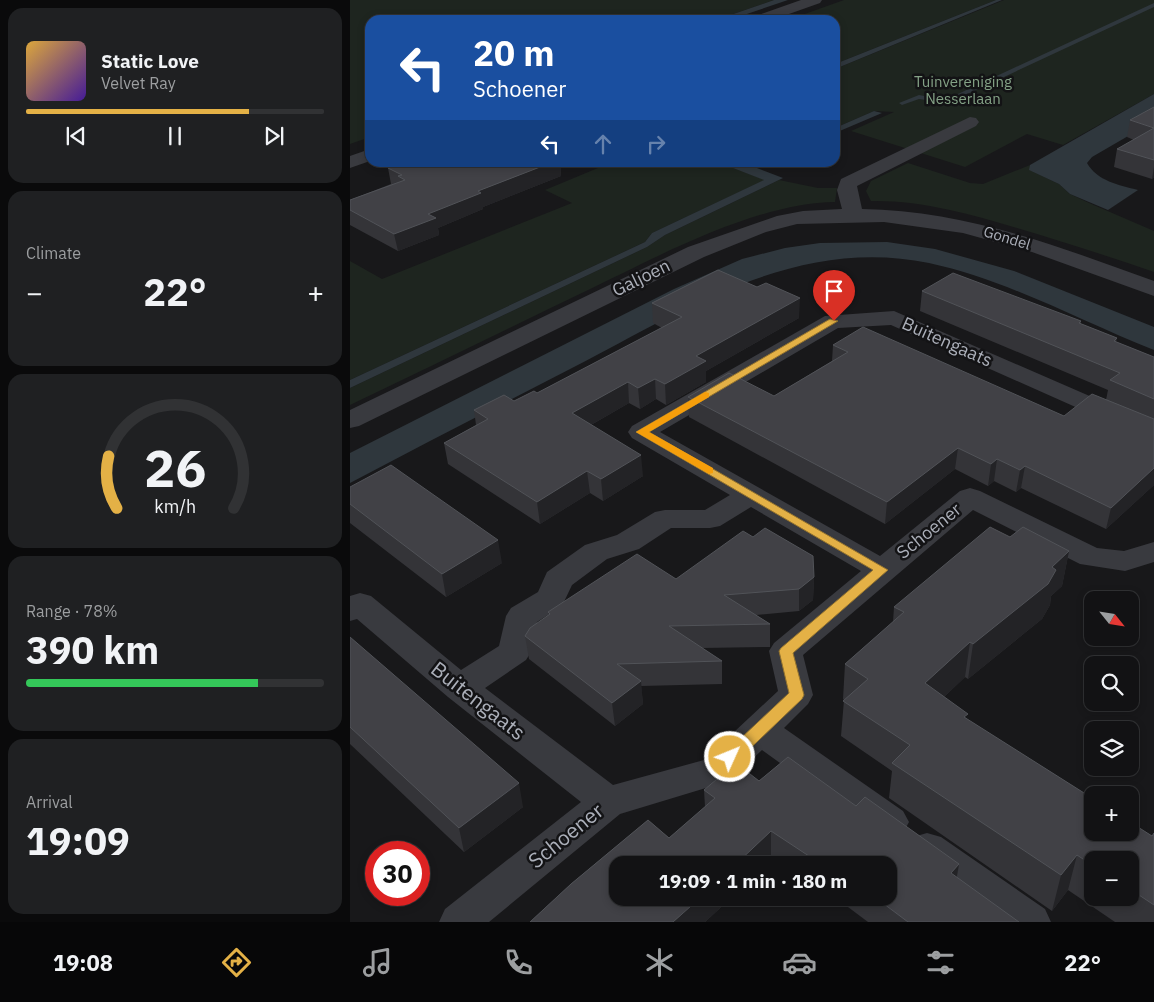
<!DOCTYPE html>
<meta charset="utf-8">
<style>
body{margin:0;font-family:"IBM Plex Sans",sans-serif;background:#1f2022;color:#f1f3f6;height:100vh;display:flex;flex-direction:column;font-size:19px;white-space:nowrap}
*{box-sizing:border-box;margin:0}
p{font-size:16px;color:#9c9ea0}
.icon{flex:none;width:28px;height:28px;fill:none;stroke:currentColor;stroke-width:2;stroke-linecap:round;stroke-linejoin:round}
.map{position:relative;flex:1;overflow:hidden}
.drawer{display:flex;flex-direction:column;gap:8px;padding:8px;background:#0a0a0b;width:350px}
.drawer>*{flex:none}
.hud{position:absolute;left:15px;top:15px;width:475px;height:152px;border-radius:15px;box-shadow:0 2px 8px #0003,0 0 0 1px #313234;background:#1a4fa0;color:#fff;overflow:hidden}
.needle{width:32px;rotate:120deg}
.fabs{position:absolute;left:734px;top:591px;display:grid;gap:10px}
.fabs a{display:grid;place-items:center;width:55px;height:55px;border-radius:10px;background:#121214;box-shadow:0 2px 8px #0003,0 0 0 1px #313234;font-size:25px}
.speed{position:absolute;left:15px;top:841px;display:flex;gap:10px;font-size:25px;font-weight:700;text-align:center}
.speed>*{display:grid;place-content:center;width:65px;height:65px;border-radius:50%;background:#121214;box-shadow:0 2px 8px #0003,0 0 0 1px #313234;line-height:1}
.speed .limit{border:8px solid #d22;background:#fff;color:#111}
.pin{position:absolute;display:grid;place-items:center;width:42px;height:42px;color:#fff;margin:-51px -21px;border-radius:50% 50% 50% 0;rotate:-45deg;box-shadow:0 0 5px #0007}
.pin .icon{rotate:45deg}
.me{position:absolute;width:55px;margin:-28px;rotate:46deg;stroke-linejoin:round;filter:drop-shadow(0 0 4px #0008)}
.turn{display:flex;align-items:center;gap:18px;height:105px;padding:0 25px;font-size:22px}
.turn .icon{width:65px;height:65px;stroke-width:2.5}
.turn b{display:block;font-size:35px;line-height:42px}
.lanes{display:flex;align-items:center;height:48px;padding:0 25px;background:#0003;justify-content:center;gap:25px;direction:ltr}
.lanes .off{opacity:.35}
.big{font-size:38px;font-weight:700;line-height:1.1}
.drawer .card{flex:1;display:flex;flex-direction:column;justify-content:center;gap:8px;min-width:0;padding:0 18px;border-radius:15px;background:#1f2022}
.drawer .dial{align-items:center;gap:0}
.dial svg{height:130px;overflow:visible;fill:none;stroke:#313234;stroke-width:7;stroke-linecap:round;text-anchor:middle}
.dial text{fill:#f1f3f6;stroke:none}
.song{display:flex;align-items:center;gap:15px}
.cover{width:60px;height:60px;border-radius:8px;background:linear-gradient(135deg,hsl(40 70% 55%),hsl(260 70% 35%))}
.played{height:5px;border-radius:2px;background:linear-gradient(90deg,#e4b146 75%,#313234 75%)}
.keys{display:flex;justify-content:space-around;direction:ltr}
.heat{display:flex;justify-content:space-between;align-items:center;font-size:28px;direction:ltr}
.charge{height:8px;border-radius:4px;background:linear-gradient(90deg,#34c759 78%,#313234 0)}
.trip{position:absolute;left:259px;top:856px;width:288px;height:50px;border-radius:15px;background:#121214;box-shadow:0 2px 8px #0003,0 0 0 1px #313234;font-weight:700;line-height:50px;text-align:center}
.tab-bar{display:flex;height:80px;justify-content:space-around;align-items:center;background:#070708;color:#9c9ea0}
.tab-bar .icon{width:35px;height:35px}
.tab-bar .active{color:#e4b146}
.tab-bar b{font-size:22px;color:#f1f3f6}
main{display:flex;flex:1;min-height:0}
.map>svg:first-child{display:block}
.green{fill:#1e251f}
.water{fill:#2f373d}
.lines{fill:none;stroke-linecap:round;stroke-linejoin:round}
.stream{fill:#2f373d;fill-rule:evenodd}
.minor{fill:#393a3f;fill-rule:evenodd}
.wall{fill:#343438;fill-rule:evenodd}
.shaded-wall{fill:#232326}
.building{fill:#414146;stroke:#515358}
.route{fill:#e4b146;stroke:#94732e}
.slow{fill:#f59e0b}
.labels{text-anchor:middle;stroke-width:5;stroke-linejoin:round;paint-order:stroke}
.far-park-label{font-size:15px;fill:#84a286;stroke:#131315}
.far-street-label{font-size:15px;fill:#abafb9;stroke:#131315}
.street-label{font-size:18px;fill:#abafb9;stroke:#131315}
.near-street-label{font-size:21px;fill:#abafb9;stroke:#131315}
</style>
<main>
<section class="drawer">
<div class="card">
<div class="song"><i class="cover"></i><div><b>Static Love</b><p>Velvet Ray</p></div></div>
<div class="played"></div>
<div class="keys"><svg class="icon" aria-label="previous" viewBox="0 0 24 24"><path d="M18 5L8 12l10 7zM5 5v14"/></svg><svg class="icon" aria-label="pause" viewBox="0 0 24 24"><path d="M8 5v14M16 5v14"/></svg><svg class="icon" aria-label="next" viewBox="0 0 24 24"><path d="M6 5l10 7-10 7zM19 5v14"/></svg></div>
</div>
<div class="card"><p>Climate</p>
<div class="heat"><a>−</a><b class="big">22°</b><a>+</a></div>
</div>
<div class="card dial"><svg viewBox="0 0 100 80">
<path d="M14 69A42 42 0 1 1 86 69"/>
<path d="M14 69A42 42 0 0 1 9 37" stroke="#e4b146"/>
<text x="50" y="56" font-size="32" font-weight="700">26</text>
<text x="50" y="72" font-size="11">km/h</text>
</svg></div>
<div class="card"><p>Range · 78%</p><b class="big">390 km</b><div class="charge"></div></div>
<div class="card"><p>Arrival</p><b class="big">19:09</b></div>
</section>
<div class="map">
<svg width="804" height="922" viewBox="0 0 804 922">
<rect width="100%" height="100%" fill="#18181a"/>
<path class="green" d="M0,0H424L366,20H20V137L0,144Z
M494,0H646L485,64V20H438Z
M654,0H804V94L713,145L677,134L615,167L501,131L544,112L524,111L485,128V69Z
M260,163H370L415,180L302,233L295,242L0,380V261L32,279L222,203L195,190Z
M558,163L620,183L633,184L680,165V170L709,184L720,194L739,203L804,231V272C758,256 713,242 667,228C620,214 571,200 521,201L516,191L521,181Z
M429,180L468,188H487L485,202C405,203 307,257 236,291C157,329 79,367 0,405V388L297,247L315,235Z"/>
<path class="water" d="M424,0H438L379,20H366Z
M646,0H652L485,69V64Z
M804,94V121L742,157L737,163C747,181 769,185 788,190L758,210L720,194L709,184L679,170L680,165Z
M524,111L532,113L485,133V128Z
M370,163H394L433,178L315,235L297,247L0,388V380L295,242L302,233L414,180Z
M537,242L585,249L664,271L804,327V350C730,321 658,280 579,263C447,236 334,310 222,368C148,406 74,444 0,483V453L324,289L392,259L435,248L470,243Z"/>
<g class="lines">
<path class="stream" d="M804,3V7L598,103L569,99L552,105L549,103L569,95L595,100Z"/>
<path class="minor" d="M451,0H472L470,3L422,20H401L403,17Z
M620,117L626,118L629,122L626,126L507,186L512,209C614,210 710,247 804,281V296L682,252L613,233L534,222L447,224L416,232L354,257L9,426L0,428V410L338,247L427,216L453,211L492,209L487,190L491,179Z
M20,149V161L0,168V156Z
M544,311L804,424V442L541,325L488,328L310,432L530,556L610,491L620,488L630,491L747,548L774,551L804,542V562L775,571L730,564L623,510L453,655L463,695L458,704L434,728L553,811L559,822L553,833L540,838L527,833L412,750L379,781L270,814L139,922H89L95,909L231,802L98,697L7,619L0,621V596L10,593L21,596L111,670L149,646L156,616L161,608L188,592L197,572L235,545L267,535L305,512L315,510H355L380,495L282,438L278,432L282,426L475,316ZM401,507L511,571L424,643L419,651L428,691L354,760L263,785L135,688L176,660L181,652L187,622L212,606L222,585L257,559L289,549L321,528H360L370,526Z
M577,833L591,837L695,909L701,922H649L563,861L558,849L563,837Z"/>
</g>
<path class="wall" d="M804,107V177L802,179L764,167L767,149L784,140L777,137L780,120Z
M55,162H210L211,176L133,207V209L88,228L89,235L48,251L0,225V200L41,184L38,168Z
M572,291L731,321V324L767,338L766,342L804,357V485L756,529L671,488L666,492L644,481L638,486L605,469L535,524L339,417L338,397L424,396L482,361L483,345L714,416L756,400L758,390L570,311Z
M302,303L449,318L356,371V382L316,405L306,399L290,409L279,403L241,425L293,476L253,501L240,493L190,524L98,464L94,443L126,425L124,410L164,401L187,393L312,328L303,323Z
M0,487L152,563L96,597L0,523Z
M660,537L719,551L712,586L701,596L700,605L692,619L618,679L615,677L594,697L617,719L802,836L804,833V922H765L718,890L702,911L539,798L542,771L491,736L494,700L493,699L495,664L543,622L544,607ZM742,860H780V898H742Z
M464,577L463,600L449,611L406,615L420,624V647L352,648L372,661V684L291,686L293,704L265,726L179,659L175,636L198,615V612L326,579Z
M0,637L173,807L114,852L0,744Z
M438,757L506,806L515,797L609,864L607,878L669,922H518L486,898H538V865H428L421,860L415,865H268V898H381L355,922H180L221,884L298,820L319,838L355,807L354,790L386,763L409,781Z"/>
<path class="shaded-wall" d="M203,162H210L211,176L133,207V209L88,228L89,235L48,251L44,234L78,214L128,191Z
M804,167V177L802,179Z
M450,298L449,318L356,371V382L316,405L315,384L346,356Z
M305,379L306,399L290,409L288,388Z
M278,382L279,403L225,434L222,413Z
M608,448L605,469L535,524L537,502Z
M291,455L293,476L253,501L251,479Z
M647,459L644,481L638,486L641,464Z
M675,466L671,488L666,492L670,470Z
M804,468V485L756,529L761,508Z
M237,471L240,493L190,524L187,502Z
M148,540L152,563L96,597L92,574Z
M719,551L712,586L701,596L700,605L692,619L618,679L623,644Z
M464,577L463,600L449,611V589Z
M620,642L615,677L571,719L575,683Z
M291,681L293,704L265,726L262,703Z
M169,783L173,807L114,852L109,828Z
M421,831V860L415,865H385Z
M727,855L718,890L702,911L711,875Z
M475,859V865H471V864Z
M609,864L604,892L601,873Z
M350,898H381L355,922H323Z"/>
<path class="building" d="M804,107V128L780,120Z
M804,128V160L767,149Z
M55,162H203L128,191L131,193L78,214L86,218L44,234L0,210V200L55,180L48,176L52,175L38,168Z
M368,270L407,287L416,283L450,298L346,356L356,361L315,384L305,379L288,388L278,382L222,413L291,455L251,479L237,471L187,502L94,443L138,419L124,410L154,395L164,401L184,391L187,393L332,317L302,303Z
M603,273L731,321L729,323L767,338L764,341L804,357V399L760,380L770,373L572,291Z
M513,327L714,416L742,394L804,419V468L761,508L675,466L670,470L647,459L641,464L608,448L537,502L338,397L379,373L424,396L498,352L483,345Z
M41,465L148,540L92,574L0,504V487Z
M640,527L660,537L673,527L719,551L702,567L706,570L698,584L623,644L620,642L575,683L618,714L614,717L742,798V832H780V822L802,836L804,833V905L780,889V860H742V865L727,855L711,875L542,763L560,745L493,701L518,679L495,664L554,612L544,607Z
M415,528L463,556L464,577L449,589L374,595L420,624L319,626L372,661L267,664L291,681L262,703L175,636L180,628L200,614L198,612L287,554L326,579L393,531L403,537Z
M0,637L169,783L109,828L0,727Z
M438,757L506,806L515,797L609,864L601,873L669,922H558L526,898H538V865H483L475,859L471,864L421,831L385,865H268V898H350L323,922H180L221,884L298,820L319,838L365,798L354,790L386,763L409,781Z"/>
<path class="route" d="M480,319L488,321L299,432L538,570L443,653L454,695L452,699L386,762H375L373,757L375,753L439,693L429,651L431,648L523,570L286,432Z"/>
<path class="slow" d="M355,392L359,393V397L299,432L363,468V473L359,474L286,432Z"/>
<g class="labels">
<g class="far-park-label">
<text x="613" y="87">Tuinvereniging<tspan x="613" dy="17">Nesserlaan</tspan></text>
</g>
<g class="far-street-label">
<text transform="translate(657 238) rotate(17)" y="5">Gondel</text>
</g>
<g class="street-label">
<text transform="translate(291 278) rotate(-26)" y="6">Galjoen</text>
<text transform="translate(597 342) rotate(24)" y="6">Buitengaats</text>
<text transform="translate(579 531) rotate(-39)" y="6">Schoener</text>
</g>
<g class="near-street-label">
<text transform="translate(128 701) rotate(38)" y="7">Buitengaats</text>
<text transform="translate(216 836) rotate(-39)" y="7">Schoener</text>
</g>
</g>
</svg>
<div class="fabs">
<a><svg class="needle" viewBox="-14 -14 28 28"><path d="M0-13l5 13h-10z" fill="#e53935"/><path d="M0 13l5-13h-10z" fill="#9c9ea0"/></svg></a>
<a><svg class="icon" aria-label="search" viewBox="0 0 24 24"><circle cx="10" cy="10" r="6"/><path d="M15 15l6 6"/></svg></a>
<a><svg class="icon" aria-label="layers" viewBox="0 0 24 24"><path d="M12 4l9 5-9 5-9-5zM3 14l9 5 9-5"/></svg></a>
<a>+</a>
<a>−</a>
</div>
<div class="speed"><div class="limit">30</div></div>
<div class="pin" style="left:484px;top:321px;background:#d93025"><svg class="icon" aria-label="arrive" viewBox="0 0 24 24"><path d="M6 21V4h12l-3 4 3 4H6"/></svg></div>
<svg class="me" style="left:380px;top:757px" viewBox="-20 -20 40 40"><circle r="17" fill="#e4b146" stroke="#fff" stroke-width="3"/><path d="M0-11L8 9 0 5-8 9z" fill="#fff"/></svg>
<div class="trip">19:09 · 1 min · 180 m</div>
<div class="hud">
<div class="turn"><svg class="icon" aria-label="left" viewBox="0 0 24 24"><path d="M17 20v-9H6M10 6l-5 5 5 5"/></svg><div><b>20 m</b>Schoener</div></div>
<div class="lanes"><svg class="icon" aria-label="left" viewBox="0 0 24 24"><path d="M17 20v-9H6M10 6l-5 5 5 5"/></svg><svg class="icon off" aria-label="ahead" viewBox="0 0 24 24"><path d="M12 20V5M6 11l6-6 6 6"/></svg><svg class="icon off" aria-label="right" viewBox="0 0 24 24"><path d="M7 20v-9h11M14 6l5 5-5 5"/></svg></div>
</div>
</div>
</main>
<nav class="tab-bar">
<b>19:08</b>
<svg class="icon active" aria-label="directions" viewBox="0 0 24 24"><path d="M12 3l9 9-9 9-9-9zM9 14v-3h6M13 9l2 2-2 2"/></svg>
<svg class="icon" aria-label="music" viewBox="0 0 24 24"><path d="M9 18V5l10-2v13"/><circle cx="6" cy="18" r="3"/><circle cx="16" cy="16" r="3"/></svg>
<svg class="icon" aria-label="phone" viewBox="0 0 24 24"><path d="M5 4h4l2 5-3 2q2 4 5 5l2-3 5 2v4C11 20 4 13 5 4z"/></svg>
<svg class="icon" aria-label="climate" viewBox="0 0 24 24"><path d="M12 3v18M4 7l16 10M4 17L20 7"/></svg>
<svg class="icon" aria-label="car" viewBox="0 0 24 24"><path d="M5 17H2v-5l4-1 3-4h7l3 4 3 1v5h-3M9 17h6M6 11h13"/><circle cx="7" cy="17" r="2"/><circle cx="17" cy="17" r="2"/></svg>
<svg class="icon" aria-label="filters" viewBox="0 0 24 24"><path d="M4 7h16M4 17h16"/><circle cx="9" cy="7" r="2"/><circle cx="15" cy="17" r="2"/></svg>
<b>22°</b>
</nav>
